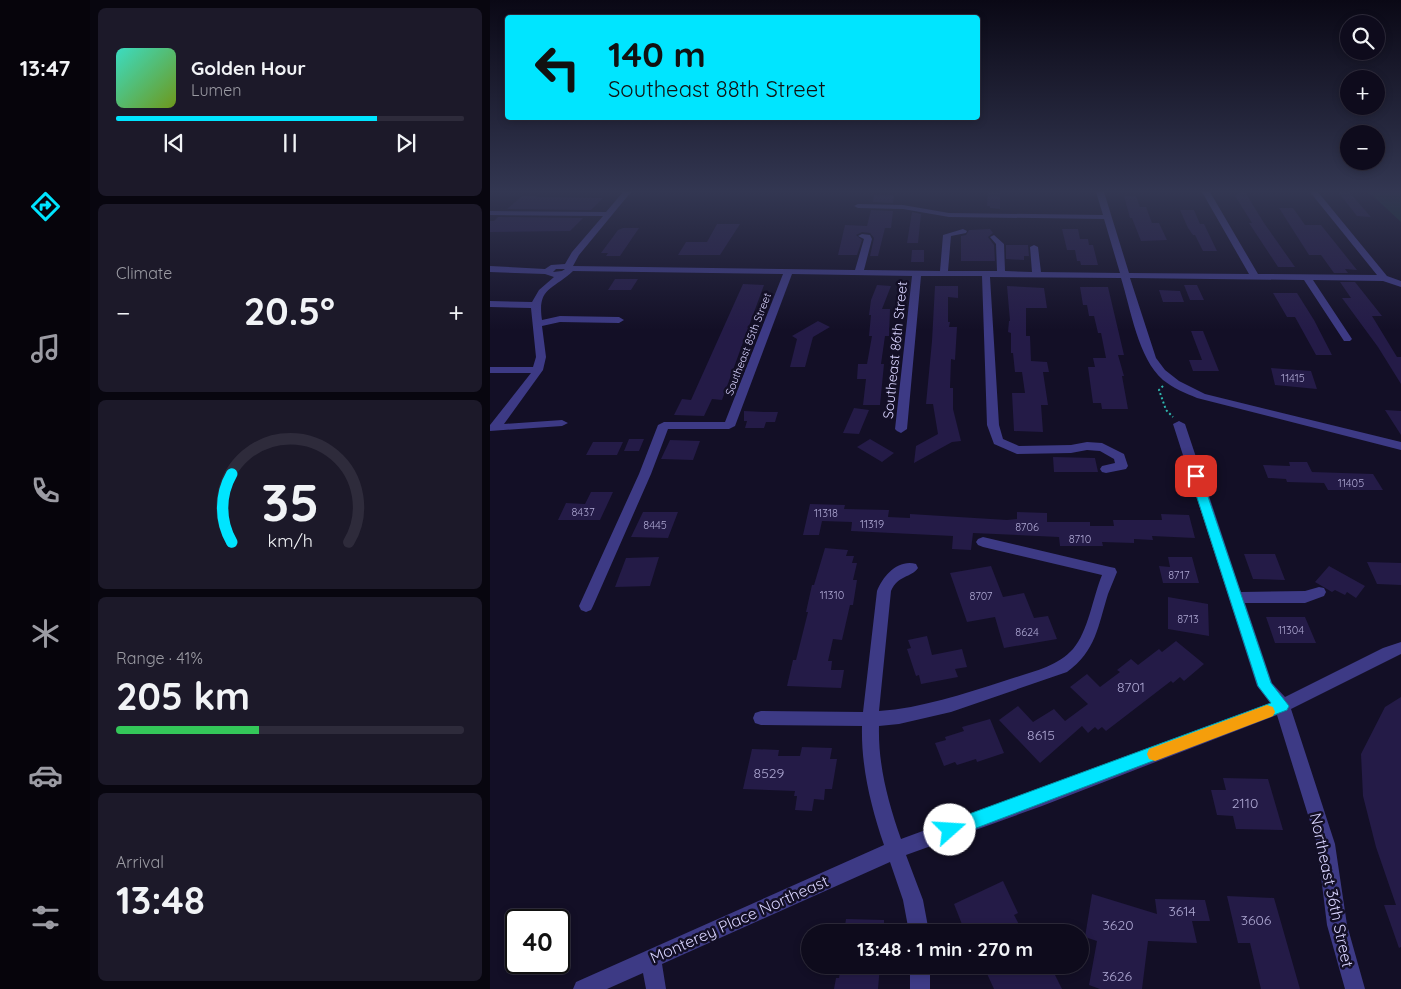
<!DOCTYPE html>
<meta charset="utf-8">
<style>
body{margin:0;font-family:Quicksand,sans-serif;background:#1c1929;color:#f1f3f6;height:100vh;display:flex;flex-direction:column;font-size:19px;white-space:nowrap}
*{box-sizing:border-box;margin:0}
p{font-size:16px;color:#9b9ba3}
.icon{flex:none;width:28px;height:28px;fill:none;stroke:currentColor;stroke-width:2;stroke-linecap:round;stroke-linejoin:round}
.map{position:relative;flex:1;overflow:hidden}
.drawer{display:flex;flex-direction:column;gap:8px;padding:8px;background:#08060f;width:400px}
.drawer>*{flex:none}
.hud{position:absolute;left:15px;top:15px;width:475px;height:105px;border-radius:5px;box-shadow:0 2px 8px #0003,0 0 0 1px #2e2b3b;background:#00e5ff;color:#111;overflow:hidden}
.tools{position:absolute;left:850px;top:15px;display:grid;gap:10px}
.tools a{display:grid;place-items:center;width:45px;height:45px;border-radius:50%;background:#0e0b1c;box-shadow:0 2px 8px #0003,0 0 0 1px #2e2b3b;font-size:25px}
.speed{position:absolute;left:15px;top:909px;display:flex;gap:10px;font-size:25px;font-weight:700;text-align:center}
.speed>*{display:grid;place-content:center;width:65px;height:65px;border-radius:50%;background:#0e0b1c;box-shadow:0 2px 8px #0003,0 0 0 1px #2e2b3b;line-height:1}
.speed .limit{border:2px solid #111;border-radius:8px;background:#fff;color:#111}
.pin{position:absolute;display:grid;place-items:center;width:42px;height:42px;color:#fff;margin:-21px;border-radius:10px;box-shadow:0 2px 8px #0006}
.me{position:absolute;width:55px;margin:-28px;rotate:71deg;stroke-linejoin:round;filter:drop-shadow(0 0 4px #0008)}
.turn{display:flex;align-items:center;gap:18px;height:105px;padding:0 20px;font-size:22px}
.turn .icon{width:65px;height:65px;stroke-width:2.5}
.turn b{display:block;font-size:35px;line-height:42px}
.big{font-size:38px;font-weight:700;line-height:1.1}
.drawer .card{flex:1;display:flex;flex-direction:column;justify-content:center;gap:8px;min-width:0;padding:0 18px;border-radius:8px;background:#1c1929}
.drawer .dial{align-items:center;gap:0}
.dial svg{height:130px;overflow:visible;fill:none;stroke:#2e2b3b;stroke-width:7;stroke-linecap:round;text-anchor:middle}
.dial text{fill:#f1f3f6;stroke:none}
.song{display:flex;align-items:center;gap:15px}
.cover{width:60px;height:60px;border-radius:8px;background:linear-gradient(135deg,hsl(170 70% 55%),hsl(80 70% 35%))}
.played{height:5px;border-radius:2px;background:linear-gradient(90deg,#00e5ff 75%,#2e2b3b 75%)}
.keys{display:flex;justify-content:space-around;direction:ltr}
.heat{display:flex;justify-content:space-between;align-items:center;font-size:28px;direction:ltr}
.charge{height:8px;border-radius:4px;background:linear-gradient(90deg,#34c759 41%,#2e2b3b 0)}
.trip{position:absolute;left:311px;top:924px;width:288px;height:50px;border-radius:25px;background:#0e0b1c;box-shadow:0 2px 8px #0003,0 0 0 1px #2e2b3b;font-weight:700;line-height:50px;text-align:center}
main{display:flex;flex:1;min-height:0}
.tab-bar{display:flex;flex-direction:column;width:90px;justify-content:space-around;align-items:center;background:#06040b;color:#9b9ba3}
.tab-bar .icon{width:35px;height:35px}
.tab-bar .on{color:#00e5ff}
.tab-bar b{font-size:22px;color:#f1f3f6}
.map>svg:first-child{display:block}
.green{fill:#12302f}
.building{fill:#241b47}
.lines{fill:none;stroke-linecap:round;stroke-linejoin:round}
.path{stroke:#2fb8b0;stroke-width:2;stroke-dasharray:2 2.5;stroke-linecap:butt}
.minor{fill:#3d3a85;fill-rule:evenodd}
.route{fill:#00e5ff;stroke:#0095a6}
.slow{fill:#f59e0b}
.labels{text-anchor:middle;stroke-width:5;stroke-linejoin:round;paint-order:stroke}
.far-street-label{font-size:11px;fill:#d9d4ff;stroke:#130f26}
.number-label{font-size:11px;fill:#aca6d1}
.street-label{font-size:14px;fill:#d9d4ff;stroke:#130f26}
.near-number-label{font-size:14px;fill:#aca6d1}
.near-street-label{font-size:16px;fill:#d9d4ff;stroke:#130f26}
</style>
<main>
<nav class="tab-bar">
<b>13:47</b>
<svg class="icon on" aria-label="directions" viewBox="0 0 24 24"><path d="M12 3l9 9-9 9-9-9zM9 14v-3h6M13 9l2 2-2 2"/></svg>
<svg class="icon" aria-label="music" viewBox="0 0 24 24"><path d="M9 18V5l10-2v13"/><circle cx="6" cy="18" r="3"/><circle cx="16" cy="16" r="3"/></svg>
<svg class="icon" aria-label="phone" viewBox="0 0 24 24"><path d="M5 4h4l2 5-3 2q2 4 5 5l2-3 5 2v4C11 20 4 13 5 4z"/></svg>
<svg class="icon" aria-label="climate" viewBox="0 0 24 24"><path d="M12 3v18M4 7l16 10M4 17L20 7"/></svg>
<svg class="icon" aria-label="car" viewBox="0 0 24 24"><path d="M5 17H2v-5l4-1 3-4h7l3 4 3 1v5h-3M9 17h6M6 11h13"/><circle cx="7" cy="17" r="2"/><circle cx="17" cy="17" r="2"/></svg>
<svg class="icon" aria-label="filters" viewBox="0 0 24 24"><path d="M4 7h16M4 17h16"/><circle cx="9" cy="7" r="2"/><circle cx="15" cy="17" r="2"/></svg>
</nav>
<section class="drawer">
<div class="card">
<div class="song"><i class="cover"></i><div><b>Golden Hour</b><p>Lumen</p></div></div>
<div class="played"></div>
<div class="keys"><svg class="icon" aria-label="previous" viewBox="0 0 24 24"><path d="M18 5L8 12l10 7zM5 5v14"/></svg><svg class="icon" aria-label="pause" viewBox="0 0 24 24"><path d="M8 5v14M16 5v14"/></svg><svg class="icon" aria-label="next" viewBox="0 0 24 24"><path d="M6 5l10 7-10 7zM19 5v14"/></svg></div>
</div>
<div class="card"><p>Climate</p>
<div class="heat"><a>−</a><b class="big">20.5°</b><a>+</a></div>
</div>
<div class="card dial"><svg viewBox="0 0 100 80">
<path d="M14 69A42 42 0 1 1 86 69"/>
<path d="M14 69A42 42 0 0 1 14 27" stroke="#00e5ff"/>
<text x="50" y="56" font-size="32" font-weight="700">35</text>
<text x="50" y="72" font-size="11">km/h</text>
</svg></div>
<div class="card"><p>Range · 41%</p><b class="big">205 km</b><div class="charge"></div></div>
<div class="card"><p>Arrival</p><b class="big">13:48</b></div>
</section>
<div class="map">
<svg width="911" height="989" viewBox="0 0 911 989">
<rect width="100%" height="100%" fill="#130f26"/>
<path class="green" d="M875,192H911V222L882,195Z"/>
<path class="building" d="M498,192H510V209L500,208V206H497Z
M752,192H755L774,223L805,267H788L759,223H762L745,196Z
M848,192H859L881,217L867,216Z
M384,195H404L403,203L383,202Z
M32,196H48L46,197L113,198L101,210L17,209Z
M634,196H646L650,207H656L662,223H669L677,240L651,241L642,218H640Z
M789,208H803L815,225H831L867,270L855,269L858,273H844L831,255H819Z
M381,210L403,211L401,228H395L388,256H380L384,238L380,233L372,232L366,235L372,240L367,255H348L355,225L377,226Z
M690,210H704L710,224H714L727,251H713L705,235H703L698,228Z
M422,212L431,214L428,243H417Z
M8,217L93,218L80,231L0,232V221H4Z
M227,224H250L230,255H188L196,242H217Z
M133,228H149L130,256H116L118,253H111L128,230Z
M500,229L503,233L498,237L504,245L505,261H471V236L476,235L479,230Z
M572,229H588L590,239H598L599,245H603L608,265H591L590,261H587L585,250H577Z
M516,245H538L539,256H534V260L516,259Z
M422,250H434V262H421Z
M125,279H148L141,290H118Z
M850,282H865L892,316H882L907,357H911V384L888,347L852,298H861Z
M253,284L274,285L232,400L222,399L214,416L184,415L192,399L201,400Z
M387,285L401,286L392,309H400L399,336H395L391,364H394L390,405H373L376,379H367L368,364H377L382,336H379L381,315H379L381,300Z
M694,285H707L714,300H700Z
M445,286H468V298L458,297V322H460L459,327H467L465,360L461,359L460,388H463V409L471,441L462,442L424,463L426,446L448,434L443,404H436L442,341Z
M517,286L554,288L557,308H536V336H540L541,361L557,362L559,372H553L558,405H551L553,432L524,431L522,393H535L532,372H525L523,353H521V333L518,332L519,321H520Z
M590,287H618L634,355H628L634,376H632L638,409H612L611,403H603L598,367H605L603,358H616L611,333H608L604,316H599L597,305H593Z
M669,290L690,291L694,302H673Z
M783,293H807L824,320L842,355H826L805,317H797Z
M328,321L340,327L323,337L315,367H300L307,339L302,336Z
M701,331H713L729,371H703L699,360H712Z
M781,368L821,371L827,389L785,385Z
M364,408L379,410L369,434L353,433Z
M895,410L911,411V435Z
M254,411L274,412H288L285,422H276L274,428H255L257,421H254Z
M139,439H154L149,451H134Z
M380,439L404,453L392,462L367,447Z
M180,440L210,441L203,460L171,459Z
M103,442H133L127,455H96Z
M563,457L605,458L608,472H564Z
M799,462H817L822,472L883,474L893,490H838L834,483L797,482L796,479L778,478L773,465L800,466Z
M101,492H123L110,520H68L76,503L95,504Z
M320,504L355,505L354,509L399,510L398,517L420,518V514L517,520L527,519V512L557,513V522H600V526H624L623,520H672L671,514L699,515L705,538L662,536L663,540L644,539V543L612,542L613,546H570L569,537L483,533L481,550L462,549L463,536L361,531L362,522L332,521L329,535H313Z
M153,512H188L178,538L141,537Z
M335,548L358,550L356,556H364L362,563H367L363,580H367L363,605H360L352,640L343,639L338,661H342L341,670H354L351,688L297,686L303,660H306L318,612H316L322,585H324Z
M754,554H785L795,580L763,579Z
M169,557L160,586L125,587L136,558Z
M678,557H702L709,583H673L669,566L680,567Z
M877,562L911,563V585L887,584Z
M501,566L513,597L534,593L544,618L558,616L567,639L514,648L505,617L477,622L460,573Z
M839,566L875,586L866,598L857,592L855,595L845,590L842,592L825,582Z
M678,597L718,604L719,636L678,629Z
M776,617H815L826,643H785Z
M437,636L442,655L472,649L477,667L465,669L468,677L431,684L429,675L426,676L417,649L421,648L418,640Z
M686,641L714,664L694,681L690,677L683,683L681,681L616,731L612,727L608,730L605,727L598,733L592,726L550,763L509,720L528,706L543,722L564,709L575,721L598,704L580,687L597,674L610,687L630,672L627,670L641,659L648,665L669,649L672,652Z
M911,697V947L909,948L894,905H906L886,847L873,796L871,754L895,707Z
M500,719L514,753L487,762L486,759L467,765L465,762L454,766L445,743L456,740L455,737L474,731L472,727Z
M312,747L342,748L340,759H347L342,789H335L334,800L324,799L322,811L305,810L307,796H304L305,791L253,789L262,749L289,750L288,756H310Z
M733,778L778,779L793,830L746,829L743,816L727,815L721,790H736Z
M513,881L528,913L524,915L533,932H475L464,904Z
M602,894L667,914L665,899L715,900L720,921H702L707,943L658,941L652,989H610L599,985L607,941L595,937Z
M737,896L784,898L810,989H771L760,943H748Z
M356,919L394,920V932H354Z
M351,965H390L388,989H344L346,978H349Z
M493,965H560L572,989H504Z"/>
<g class="lines">
<path class="path" d="M673,386L669,390L676,410L683,417"/>
<path class="minor" d="M133,192H141L89,255L83,266L365,270L374,239L368,236L372,234L380,235L382,239L374,270L450,271L453,235L473,229L477,231L476,233L461,236L458,271H507L506,244L500,237L504,235L514,244L515,271L542,272L540,247L544,245L548,247L551,272L630,273L614,219L459,217L413,209L368,208L364,206L368,204L413,205L459,213L613,215L606,192H614L639,273L759,274L712,192H720L768,274L887,275L820,192H828L897,276L911,281V287L893,281L823,280L862,339L860,341H854L814,280L640,278L666,358L675,370L689,381L715,394L911,442V450L707,398C695,393 683,388 673,380C648,358 641,310 631,278L500,277L509,425L513,439L529,446L581,445L597,442L612,443L634,454L638,466L636,469L616,473L612,472L610,469L612,466L625,463L624,459L610,451L597,450L581,453L527,454L504,444L497,425L492,276H431L417,429L411,433L407,431L405,429L422,276L302,274L245,426L239,429H178L161,474L103,606L101,610L96,612L91,610L89,606L149,474L168,425L174,422H235L293,274L83,271C63,290 47,287 52,320L70,316L129,317L134,320L129,323L70,322L52,326L56,357L53,370L14,424L72,420L78,423L72,426L0,431V425L41,373H0V367H43L46,357L41,308L0,307V301L42,302L49,290L64,277L55,274L0,272V266L55,269L61,265L75,264L82,252L113,216L0,215V211L116,212ZM66,269H75L72,271L63,272Z
M689,421L695,424L751,592L815,591L829,587L834,588L836,592L834,596L815,603H755L782,683L795,697L893,648L911,642V654L801,709L845,844L857,925L875,989H855L837,925L827,844L787,715L552,806L416,855L433,900L439,932H419L413,900L400,862L172,964L176,989H156L153,973L117,989H83L86,982L394,845C381,807 371,767 372,726L271,725L265,723L263,718L265,713L271,711L373,712L387,591C393,576 408,559 426,564L428,568C421,578 408,575 401,591L389,711C432,708 473,694 514,681C537,673 566,668 583,649C598,632 603,597 612,575L493,547L488,545L486,542L488,539L493,537L620,567L625,568L627,572C624,579 621,587 618,594C608,626 606,651 577,672L461,712L409,724L389,726C388,765 398,802 411,839L780,703L767,686L683,424Z
M420,965H440V989H420Z"/>
</g>
<linearGradient id="sky" x2="0" y2="1"><stop stop-color="#0a0815"/><stop offset="0.58" stop-color="#333752"/><stop offset="1" stop-color="#333752" stop-opacity="0"/></linearGradient>
<rect width="911" height="330" fill="url(#sky)"/>
<path class="route" d="M706,473L711,476L781,683L799,706L797,710L460,838L454,836L452,830L454,824L460,821L781,703L768,686L700,476Z"/>
<path class="slow" d="M777,705L783,707L785,712L783,716L665,761L659,759L657,754L659,749Z"/>
<g class="labels">
<g class="far-street-label">
<text transform="translate(258 344) rotate(-69)" y="4">Southeast 85th Street</text>
</g>
<g class="number-label">
<text x="803" y="382">11415</text>
<text x="861" y="487">11405</text>
<text x="93" y="516">8437</text>
<text x="336" y="517">11318</text>
<text x="382" y="528">11319</text>
<text x="165" y="529">8445</text>
<text x="537" y="531">8706</text>
<text x="590" y="543">8710</text>
<text x="689" y="579">8717</text>
<text x="342" y="599">11310</text>
<text x="491" y="600">8707</text>
<text x="698" y="623">8713</text>
<text x="801" y="634">11304</text>
<text x="537" y="636">8624</text>
</g>
<g class="street-label">
<text transform="translate(405 350) rotate(-84)" y="5">Southeast 86th Street</text>
</g>
<g class="near-number-label">
<text x="641" y="692">8701</text>
<text x="551" y="740">8615</text>
<text x="279" y="778">8529</text>
<text x="755" y="808">2110</text>
<text x="692" y="916">3614</text>
<text x="766" y="925">3606</text>
<text x="628" y="930">3620</text>
<text x="627" y="981">3626</text>
</g>
<g class="near-street-label">
<text transform="translate(842 890) rotate(78)" y="6">Northeast 36th Street</text>
<text transform="translate(249 919) rotate(-24)" y="6">Monterey Place Northeast</text>
</g>
</g>
</svg>
<div class="tools">
<a><svg class="icon" aria-label="search" viewBox="0 0 24 24"><circle cx="10" cy="10" r="6"/><path d="M15 15l6 6"/></svg></a>
<a>+</a>
<a>−</a>
</div>
<div class="speed"><div class="limit">40</div></div>
<div class="pin" style="left:706px;top:476px;background:#d93025"><svg class="icon" aria-label="arrive" viewBox="0 0 24 24"><path d="M6 21V4h12l-3 4 3 4H6"/></svg></div>
<svg class="me" style="left:460px;top:830px" viewBox="-20 -20 40 40"><circle r="19" fill="#fff"/><path d="M0-13L10 11 0 6-10 11z" fill="#00e5ff"/></svg>
<div class="trip">13:48 · 1 min · 270 m</div>
<div class="hud">
<div class="turn"><svg class="icon" aria-label="left" viewBox="0 0 24 24"><path d="M17 20v-9H6M10 6l-5 5 5 5"/></svg><div><b>140 m</b>Southeast 88th Street</div></div>
</div>
</div>
</main>
